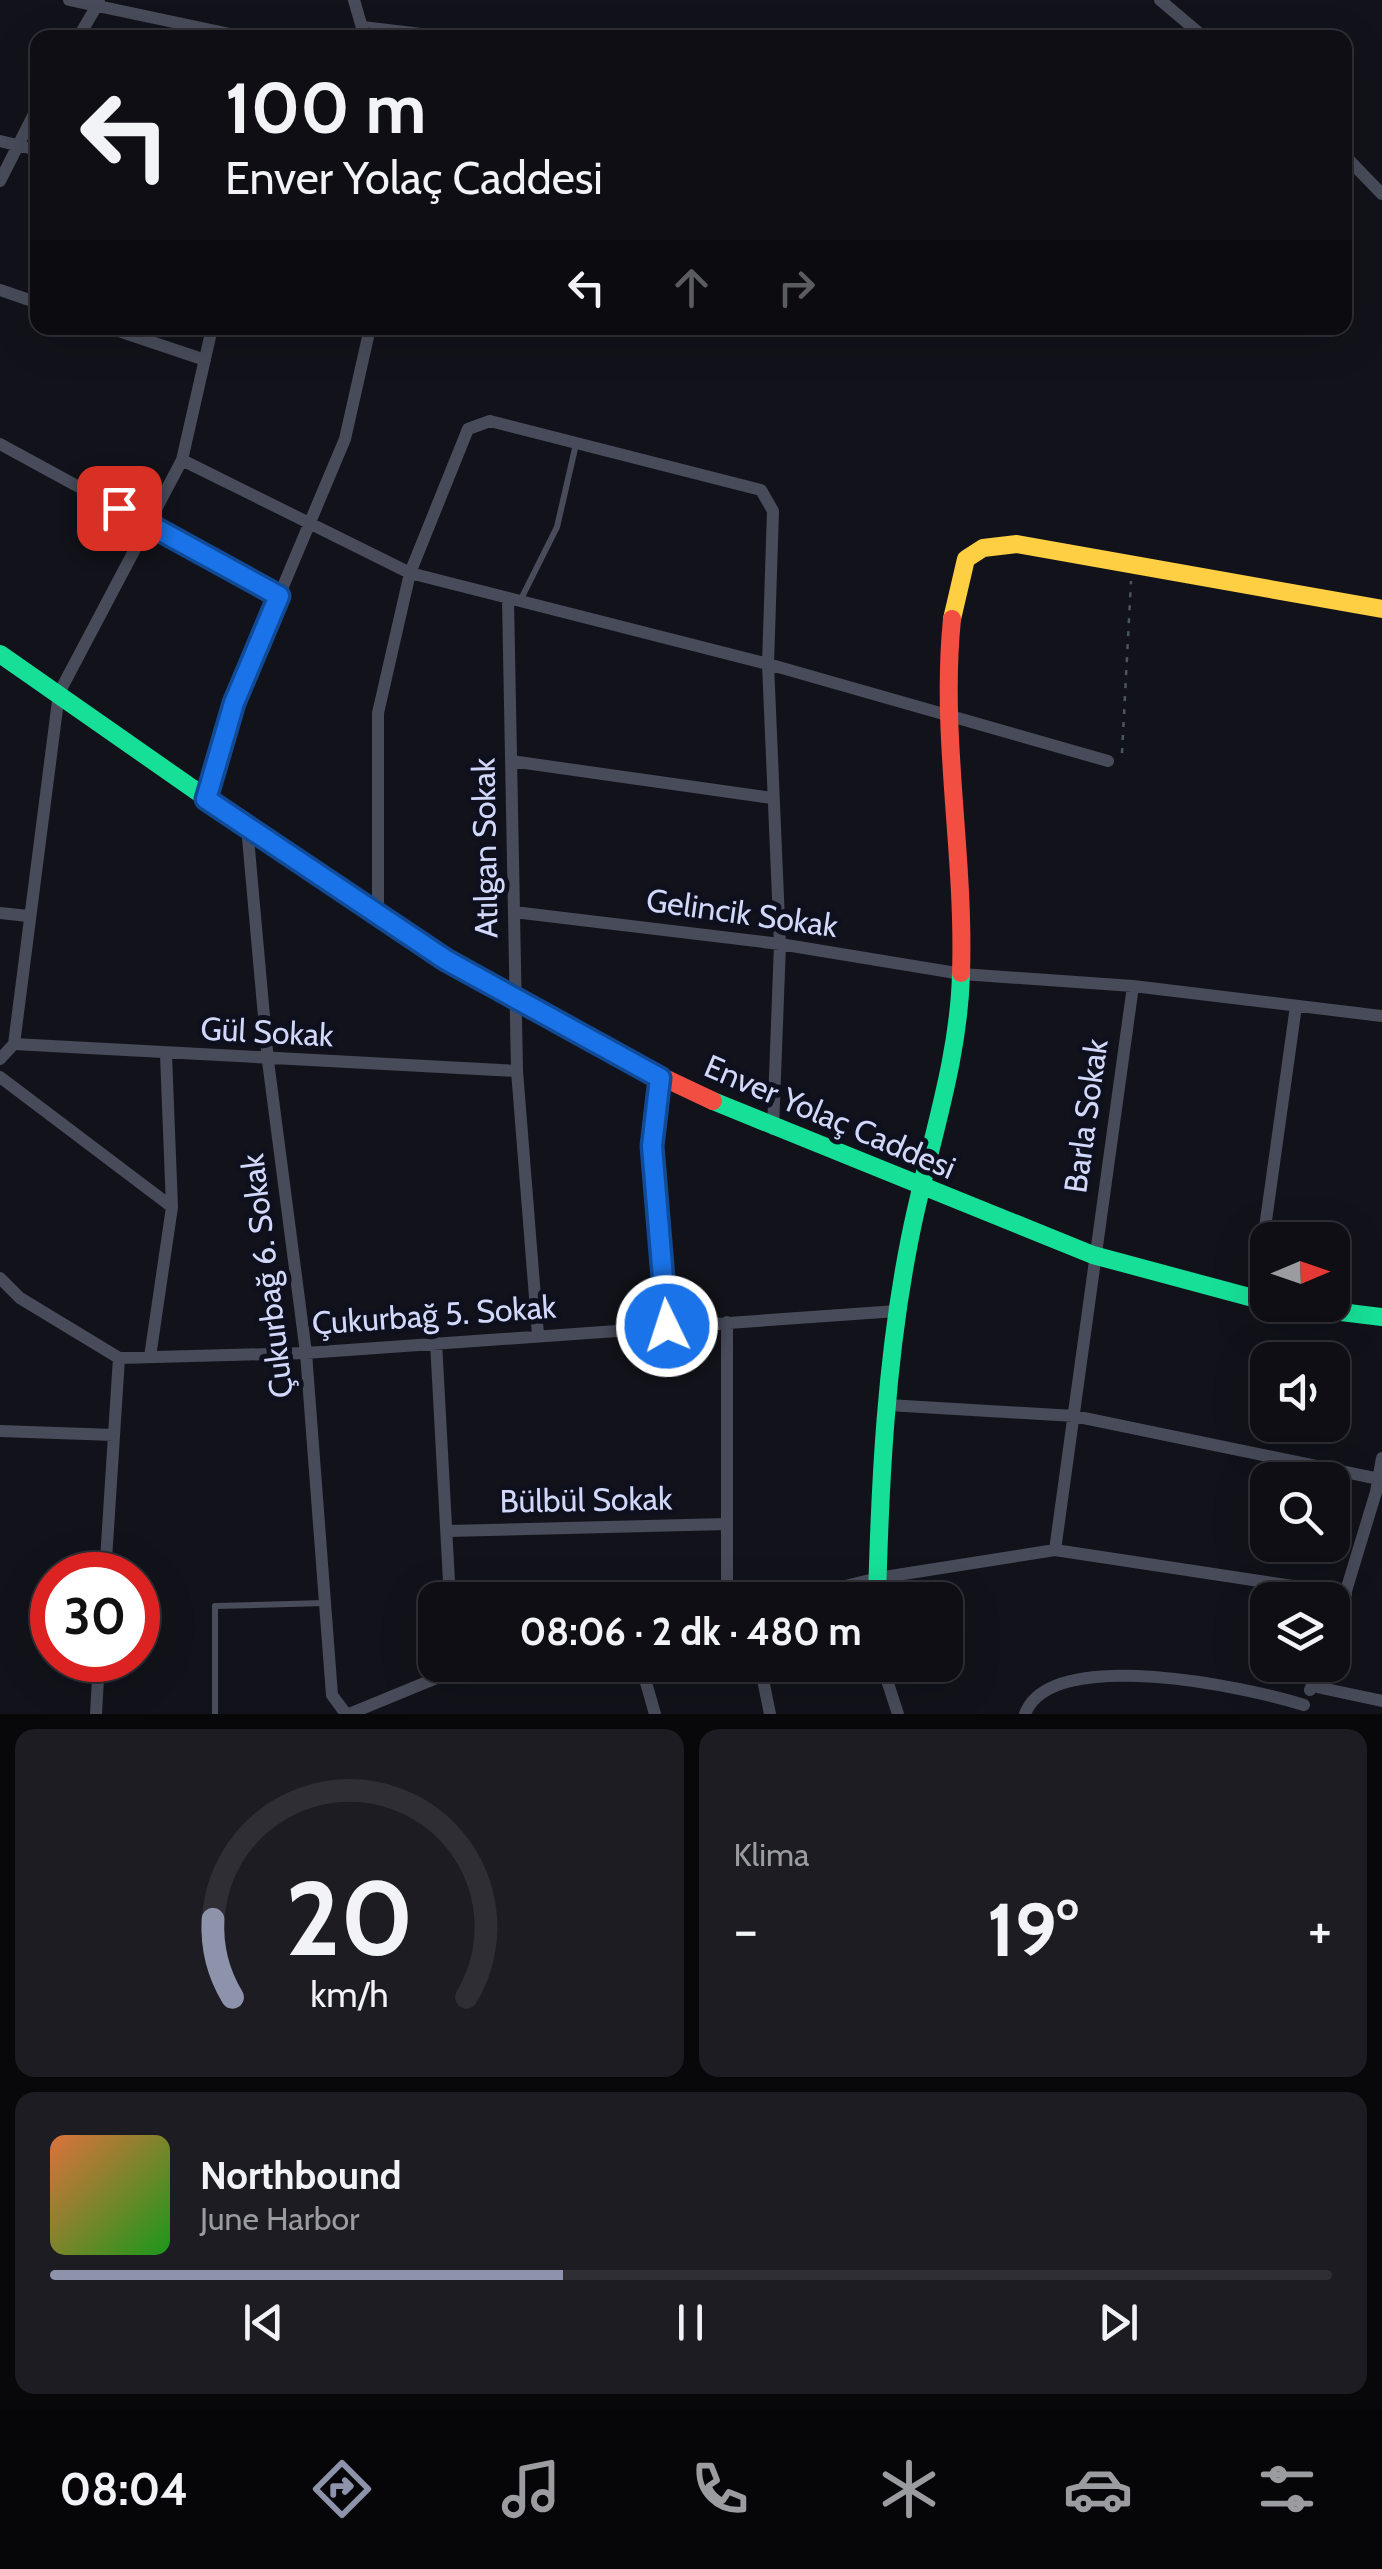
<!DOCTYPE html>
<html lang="tr">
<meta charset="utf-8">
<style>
body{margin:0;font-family:Cabin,sans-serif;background:#1c1c22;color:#f1f3f6;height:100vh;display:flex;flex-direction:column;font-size:38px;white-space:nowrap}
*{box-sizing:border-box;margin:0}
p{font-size:32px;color:#9b9ca0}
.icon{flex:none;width:55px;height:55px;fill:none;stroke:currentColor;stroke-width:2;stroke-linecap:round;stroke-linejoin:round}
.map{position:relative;height:1714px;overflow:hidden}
.details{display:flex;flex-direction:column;gap:15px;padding:15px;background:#08080b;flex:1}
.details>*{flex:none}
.hud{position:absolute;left:30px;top:30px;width:1322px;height:305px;border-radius:20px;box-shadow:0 10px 40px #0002,0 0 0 2px #2e2e34;background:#0e0e14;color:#f1f3f6;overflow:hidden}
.needle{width:65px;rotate:88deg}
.buttons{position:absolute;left:1250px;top:1222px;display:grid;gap:20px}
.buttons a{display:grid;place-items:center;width:100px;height:100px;border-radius:20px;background:#0e0e14;box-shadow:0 10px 40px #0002,0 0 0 2px #2e2e34;font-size:50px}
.speed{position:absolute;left:30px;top:1552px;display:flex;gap:20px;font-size:50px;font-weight:700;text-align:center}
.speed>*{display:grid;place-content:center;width:130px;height:130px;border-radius:50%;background:#0e0e14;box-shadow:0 10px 40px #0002,0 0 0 2px #2e2e34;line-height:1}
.speed .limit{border:15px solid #d22;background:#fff;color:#111}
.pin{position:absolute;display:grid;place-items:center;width:85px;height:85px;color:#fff;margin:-42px;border-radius:20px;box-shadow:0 5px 15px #0006}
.me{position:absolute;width:110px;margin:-55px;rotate:356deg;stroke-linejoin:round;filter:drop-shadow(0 0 8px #0008)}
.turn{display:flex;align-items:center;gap:35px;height:210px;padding:0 30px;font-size:45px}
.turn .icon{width:130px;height:130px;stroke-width:2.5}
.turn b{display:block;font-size:70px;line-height:85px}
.lanes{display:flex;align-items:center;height:95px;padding:0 30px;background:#0003;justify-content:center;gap:50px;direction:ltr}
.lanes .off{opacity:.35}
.big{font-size:75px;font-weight:700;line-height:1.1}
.details .widget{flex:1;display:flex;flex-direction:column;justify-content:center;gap:15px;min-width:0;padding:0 35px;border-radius:20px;background:#1c1c22}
.details .dial{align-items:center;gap:0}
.dial svg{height:260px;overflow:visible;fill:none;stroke:#2e2e34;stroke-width:7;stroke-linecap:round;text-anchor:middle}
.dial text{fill:#f1f3f6;stroke:none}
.song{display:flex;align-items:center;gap:30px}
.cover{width:120px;height:120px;border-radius:15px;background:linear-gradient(135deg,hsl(20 70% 55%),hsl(120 70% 35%))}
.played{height:10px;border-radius:5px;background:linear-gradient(90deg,#8e93ac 40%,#2e2e34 40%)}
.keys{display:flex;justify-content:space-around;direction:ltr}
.heat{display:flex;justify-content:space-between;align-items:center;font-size:55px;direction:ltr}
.details .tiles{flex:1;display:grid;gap:15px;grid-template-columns:1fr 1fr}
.widget:last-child{grid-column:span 2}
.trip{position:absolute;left:418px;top:1582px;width:545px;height:100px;border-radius:20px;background:#0e0e14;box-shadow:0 10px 40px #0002,0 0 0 2px #2e2e34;font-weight:700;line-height:100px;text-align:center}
.dock{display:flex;height:160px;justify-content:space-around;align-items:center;background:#060608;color:#9b9ca0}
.dock .icon{width:70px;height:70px}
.dock .selected{color:#8e93ac}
.dock b{font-size:45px;color:#f1f3f6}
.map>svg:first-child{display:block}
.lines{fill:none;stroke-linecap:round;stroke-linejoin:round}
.path{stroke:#47575b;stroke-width:2.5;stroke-dasharray:5 8;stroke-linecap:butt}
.lane{stroke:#484c5a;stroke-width:6}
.street{stroke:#484c5a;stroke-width:12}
.fast{stroke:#16e098;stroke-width:18}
.slow{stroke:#ffcf43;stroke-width:18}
.jam{stroke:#f24e42;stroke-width:18}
.route-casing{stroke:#114b97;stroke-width:25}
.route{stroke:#1a73e8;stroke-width:18}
.labels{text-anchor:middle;stroke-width:10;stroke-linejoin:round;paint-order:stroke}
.street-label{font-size:32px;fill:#d1d8fa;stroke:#0f101e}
</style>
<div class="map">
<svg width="1382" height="1714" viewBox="0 0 1382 1714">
<rect width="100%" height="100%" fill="#12131a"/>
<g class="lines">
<path class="path" d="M1122,753L1131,581"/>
<path class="lane" d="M363,24L479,38
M520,601L557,527L576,444
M215,1714V1606L325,1603"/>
<path class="street" d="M69,0L249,38
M354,0L365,38
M1160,0L1205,38
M78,38L99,2
M0,141L38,150
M1345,156L1382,194
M0,181L38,106
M0,290L38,303
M110,328L205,360
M0,444L279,596
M182,460L410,573L768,664L1108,761
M508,599L517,1071L538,1335
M511,761L772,798
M206,799L234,703L345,439L370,328
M247,827L268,1061L306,1353L332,1695L346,1714
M514,912L780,944L962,974L1133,986L1382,1016
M0,913L28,916
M378,918V713L410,573L468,429L490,421L761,490L773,511L768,664L780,944L773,1129
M14,1044L517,1071
M0,1059L14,1044L59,693L182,460L212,328
M0,1077L172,1207
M661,1078L652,1146L667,1326
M0,1278L20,1298L119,1358L306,1353L897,1311
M1255,1299L1296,1006
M436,1342L450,1600
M150,1357L172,1207L166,1055
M888,1405L1074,1416L1379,1479
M0,1431L114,1435
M447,1531L727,1524
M1055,1550L1346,1594
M105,1575L119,1358
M727,1600V1322
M788,1600L878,1578L1055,1550L1133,986
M1332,1637L1376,1492L1382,1458
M641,1665L655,1714
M760,1665L770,1714
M882,1665L898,1714
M1312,1686L1382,1701
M1310,1690L1321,1665
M96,1714L99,1660
M349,1714L444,1675L493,1665
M1025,1714C1051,1644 1250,1688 1304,1705"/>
<path class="fast" d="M0,654L371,913
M713,1101L1093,1255L1268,1302
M1284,1305L1382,1317
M877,1600C880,1481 886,1360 909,1243C926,1153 959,1065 961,973"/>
<path class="slow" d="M952,619L966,559L983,548L1017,544L1382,609"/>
<path class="jam" d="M952,619C940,738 965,854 961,973
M371,913L622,1058L713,1101"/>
</g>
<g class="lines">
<defs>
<path id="route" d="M119,508L279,596L234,703L206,799L446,960L660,1078L652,1146L667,1326"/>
</defs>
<use href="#route" class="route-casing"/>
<use href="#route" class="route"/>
</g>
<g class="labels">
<g class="street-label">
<text transform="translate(485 848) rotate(-91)" y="11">Atılgan Sokak</text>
<text transform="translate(742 913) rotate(8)" y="11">Gelincik Sokak</text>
<text transform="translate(267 1032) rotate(3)" y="11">Gül Sokak</text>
<text transform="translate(1086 1116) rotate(-82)" y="11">Barla Sokak</text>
<text transform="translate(830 1117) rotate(23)" y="11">Enver Yolaç Caddesi</text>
<text transform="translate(267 1276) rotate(-97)" y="11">Çukurbağ 6. Sokak</text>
<text transform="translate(434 1315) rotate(-4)" y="11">Çukurbağ 5. Sokak</text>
<text transform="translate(586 1500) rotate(-1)" y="11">Bülbül Sokak</text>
</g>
</g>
</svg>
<div class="buttons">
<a><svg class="needle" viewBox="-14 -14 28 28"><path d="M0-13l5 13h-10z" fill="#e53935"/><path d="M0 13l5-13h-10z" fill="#9b9ca0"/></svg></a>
<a><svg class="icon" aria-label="sound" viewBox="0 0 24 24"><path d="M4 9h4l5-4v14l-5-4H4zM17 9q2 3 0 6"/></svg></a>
<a><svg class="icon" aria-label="search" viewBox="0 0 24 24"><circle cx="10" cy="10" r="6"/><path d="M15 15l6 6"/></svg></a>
<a><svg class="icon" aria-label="layers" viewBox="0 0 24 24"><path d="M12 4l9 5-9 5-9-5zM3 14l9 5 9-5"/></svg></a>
</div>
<div class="speed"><div class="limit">30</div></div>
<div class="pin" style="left:119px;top:508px;background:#d93025"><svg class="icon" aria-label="arrive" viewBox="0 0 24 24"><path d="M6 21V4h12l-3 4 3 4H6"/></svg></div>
<svg class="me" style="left:667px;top:1326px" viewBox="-20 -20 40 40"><circle r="17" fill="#1a73e8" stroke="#fff" stroke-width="3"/><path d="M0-11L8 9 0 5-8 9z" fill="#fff"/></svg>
<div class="trip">08:06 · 2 dk · 480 m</div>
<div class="hud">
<div class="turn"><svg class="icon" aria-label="left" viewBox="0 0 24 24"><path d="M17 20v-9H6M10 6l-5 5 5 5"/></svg><div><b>100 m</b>Enver Yolaç Caddesi</div></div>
<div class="lanes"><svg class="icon" aria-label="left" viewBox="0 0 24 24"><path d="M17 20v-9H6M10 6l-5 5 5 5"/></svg><svg class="icon off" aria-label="ahead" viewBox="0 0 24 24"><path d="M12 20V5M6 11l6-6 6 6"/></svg><svg class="icon off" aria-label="right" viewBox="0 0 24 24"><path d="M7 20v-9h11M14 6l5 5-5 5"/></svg></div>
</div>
</div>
<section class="details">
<div class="tiles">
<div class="widget dial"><svg viewBox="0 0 100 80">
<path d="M14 69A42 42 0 1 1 86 69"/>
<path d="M14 69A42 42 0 0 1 8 45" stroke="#8e93ac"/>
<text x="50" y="56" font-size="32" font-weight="700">20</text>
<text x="50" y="72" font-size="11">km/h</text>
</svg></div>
<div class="widget"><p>Klima</p>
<div class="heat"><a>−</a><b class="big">19°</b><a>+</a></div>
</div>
<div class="widget">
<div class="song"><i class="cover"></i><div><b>Northbound</b><p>June Harbor</p></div></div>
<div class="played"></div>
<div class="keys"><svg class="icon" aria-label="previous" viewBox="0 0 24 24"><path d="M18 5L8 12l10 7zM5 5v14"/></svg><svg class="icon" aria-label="pause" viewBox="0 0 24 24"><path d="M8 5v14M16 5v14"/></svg><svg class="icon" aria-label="next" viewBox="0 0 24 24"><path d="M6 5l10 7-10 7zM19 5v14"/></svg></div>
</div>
</div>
</section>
<nav class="dock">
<b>08:04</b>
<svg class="icon selected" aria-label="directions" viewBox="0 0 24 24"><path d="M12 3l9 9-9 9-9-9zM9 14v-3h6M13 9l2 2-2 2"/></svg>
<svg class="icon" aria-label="music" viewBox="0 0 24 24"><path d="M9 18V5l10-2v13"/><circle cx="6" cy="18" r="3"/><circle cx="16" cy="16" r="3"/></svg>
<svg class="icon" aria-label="phone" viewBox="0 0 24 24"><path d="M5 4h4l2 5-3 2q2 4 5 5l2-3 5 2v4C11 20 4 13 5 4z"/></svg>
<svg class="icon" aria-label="climate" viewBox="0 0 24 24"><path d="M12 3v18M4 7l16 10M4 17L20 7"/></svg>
<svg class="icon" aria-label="car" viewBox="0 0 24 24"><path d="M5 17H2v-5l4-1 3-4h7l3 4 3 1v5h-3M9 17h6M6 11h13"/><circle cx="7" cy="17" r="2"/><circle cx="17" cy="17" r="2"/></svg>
<svg class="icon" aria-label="filters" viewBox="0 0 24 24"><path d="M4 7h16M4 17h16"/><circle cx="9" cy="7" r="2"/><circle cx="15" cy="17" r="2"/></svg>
</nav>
